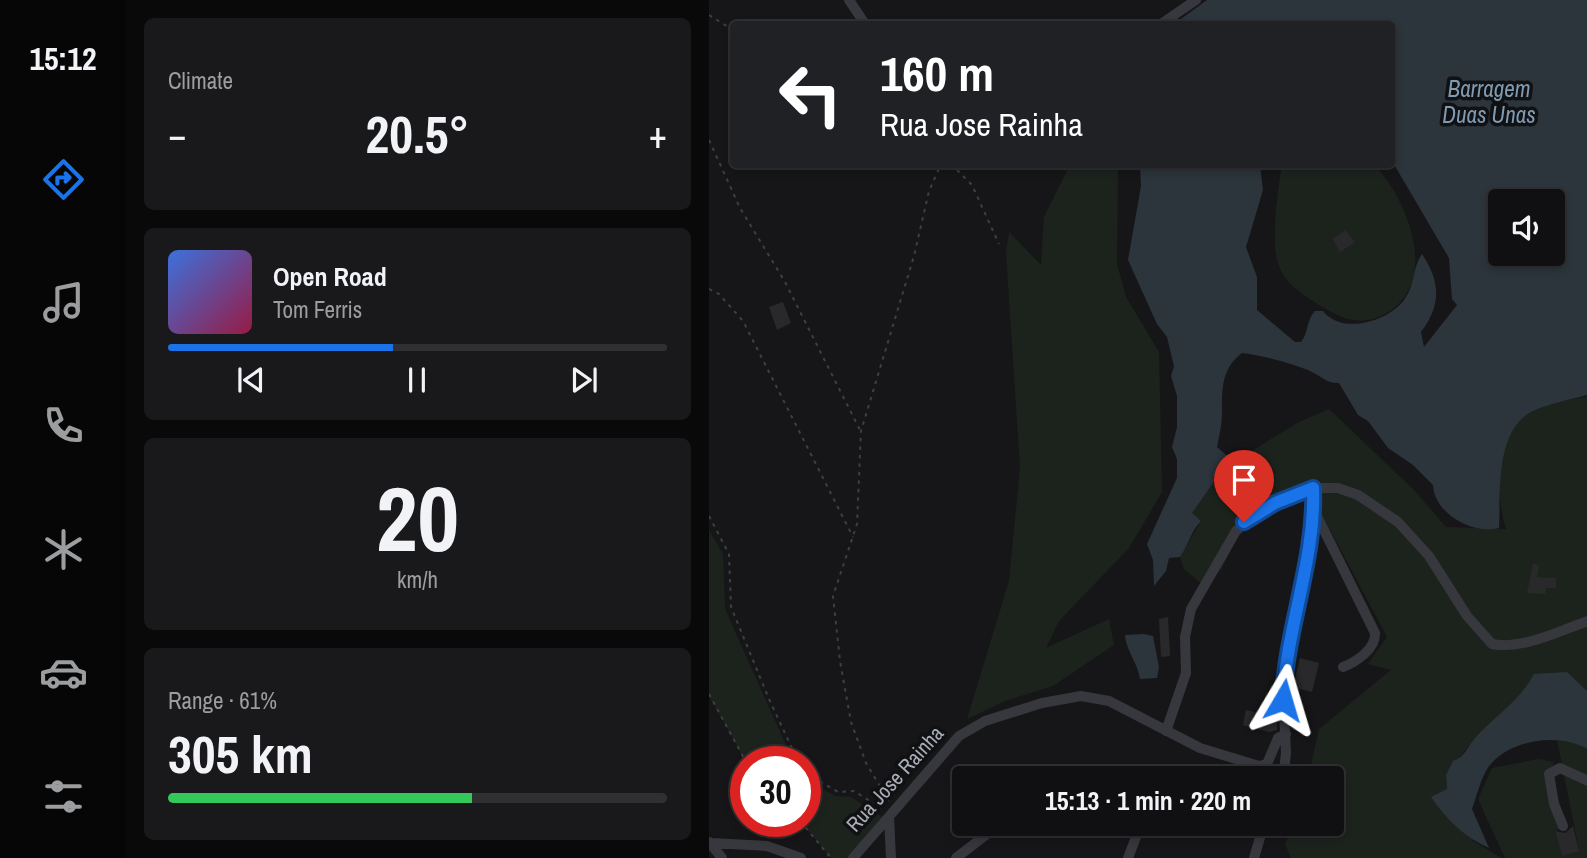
<!DOCTYPE html>
<meta charset="utf-8">
<style>
body{margin:0;font-family:"Archivo Narrow",sans-serif;background:#19191b;color:#f1f3f6;height:100vh;display:flex;flex-direction:column;font-size:26px;white-space:nowrap}
*{box-sizing:border-box;margin:0}
p{font-size:23px;color:#9c9d9f}
.icon{flex:none;width:38px;height:38px;fill:none;stroke:currentColor;stroke-width:2;stroke-linecap:round;stroke-linejoin:round}
.map{position:relative;flex:1;overflow:hidden}
.sheet{display:flex;flex-direction:column;gap:18px;padding:18px;background:#09090a;width:583px}
.sheet>*{flex:none}
.guide{position:absolute;left:21px;top:21px;width:665px;height:147px;border-radius:7px;box-shadow:0 4px 10px #0003,0 0 0 2px #303032;background:#202124;color:#fff;overflow:hidden}
.tools{position:absolute;left:779px;top:189px;display:grid;gap:14px}
.tools a{display:grid;place-items:center;width:77px;height:77px;border-radius:7px;background:#101012;box-shadow:0 4px 10px #0003,0 0 0 2px #303032;font-size:35px}
.speed{position:absolute;left:21px;top:746px;display:flex;gap:14px;font-size:35px;font-weight:700;text-align:center}
.speed>*{display:grid;place-content:center;width:91px;height:91px;border-radius:50%;background:#101012;box-shadow:0 4px 10px #0003,0 0 0 2px #303032;line-height:1}
.speed .limit{border:10px solid #d22;background:#fff;color:#111}
.pin{position:absolute;display:grid;place-items:center;width:60px;height:60px;color:#fff;margin:-72px -30px;border-radius:50% 50% 50% 0;rotate:-45deg;box-shadow:0 0 7px #0007}
.pin .icon{rotate:45deg}
.me{position:absolute;width:77px;margin:-38px;rotate:7deg;stroke-linejoin:round;filter:drop-shadow(0 0 5px #0008)}
.turn{display:flex;align-items:center;gap:24px;height:147px;padding:0 35px;font-size:32px}
.turn .icon{width:91px;height:91px;stroke-width:2.5}
.turn b{display:block;font-size:49px;line-height:60px}
.big{font-size:52px;font-weight:700;line-height:1.1}
.sheet .card{flex:1;display:flex;flex-direction:column;justify-content:center;gap:10px;min-width:0;padding:0 24px;border-radius:10px;background:#19191b}
.sheet .dial{align-items:center;gap:0}
.dial b{font-size:91px;line-height:1}
.song{display:flex;align-items:center;gap:21px}
.cover{width:84px;height:84px;border-radius:10px;background:linear-gradient(135deg,hsl(220 70% 55%),hsl(340 70% 35%))}
.played{height:7px;border-radius:4px;background:linear-gradient(90deg,#1a73e8 45%,#303032 45%)}
.keys{display:flex;justify-content:space-around;direction:ltr}
.heat{display:flex;justify-content:space-between;align-items:center;font-size:38px;direction:ltr}
.charge{height:10px;border-radius:5px;background:linear-gradient(90deg,#34c759 61%,#303032 0)}
.trip{position:absolute;left:243px;top:766px;width:392px;height:70px;border-radius:7px;background:#101012;box-shadow:0 4px 10px #0003,0 0 0 2px #303032;font-weight:700;line-height:70px;text-align:center}
main{display:flex;flex:1;min-height:0}
.tab-bar{display:flex;flex-direction:column;width:126px;justify-content:space-around;align-items:center;background:#060607;color:#9c9d9f}
.tab-bar .icon{width:49px;height:49px}
.tab-bar .selected{color:#1a73e8}
.tab-bar b{font-size:32px;color:#f1f3f6}
.map>svg:first-child{display:block}
.green{fill:#1c231d}
.water{fill:#2c353c;fill-rule:evenodd}
.building{fill:#29292c}
.lines{fill:none;stroke-linecap:round;stroke-linejoin:round}
.path{stroke:#3d3f44;stroke-width:2;stroke-dasharray:3.5 5;stroke-linecap:butt}
.street{stroke:#37383d;stroke-width:10}
.route-casing{stroke:#114b97;stroke-width:18}
.route{stroke:#1a73e8;stroke-width:12}
.labels{text-anchor:middle;stroke-width:7;stroke-linejoin:round;paint-order:stroke}
.street-label{font-size:21px;fill:#a8adb8;stroke:#111113}
.water-label{font-size:23px;font-style:italic;fill:#7f9bb3;stroke:#111113}
</style>
<main>
<nav class="tab-bar">
<b>15:12</b>
<svg class="icon selected" aria-label="directions" viewBox="0 0 24 24"><path d="M12 3l9 9-9 9-9-9zM9 14v-3h6M13 9l2 2-2 2"/></svg>
<svg class="icon" aria-label="music" viewBox="0 0 24 24"><path d="M9 18V5l10-2v13"/><circle cx="6" cy="18" r="3"/><circle cx="16" cy="16" r="3"/></svg>
<svg class="icon" aria-label="phone" viewBox="0 0 24 24"><path d="M5 4h4l2 5-3 2q2 4 5 5l2-3 5 2v4C11 20 4 13 5 4z"/></svg>
<svg class="icon" aria-label="climate" viewBox="0 0 24 24"><path d="M12 3v18M4 7l16 10M4 17L20 7"/></svg>
<svg class="icon" aria-label="car" viewBox="0 0 24 24"><path d="M5 17H2v-5l4-1 3-4h7l3 4 3 1v5h-3M9 17h6M6 11h13"/><circle cx="7" cy="17" r="2"/><circle cx="17" cy="17" r="2"/></svg>
<svg class="icon" aria-label="filters" viewBox="0 0 24 24"><path d="M4 7h16M4 17h16"/><circle cx="9" cy="7" r="2"/><circle cx="15" cy="17" r="2"/></svg>
</nav>
<section class="sheet">
<div class="card"><p>Climate</p>
<div class="heat"><a>−</a><b class="big">20.5°</b><a>+</a></div>
</div>
<div class="card">
<div class="song"><i class="cover"></i><div><b>Open Road</b><p>Tom Ferris</p></div></div>
<div class="played"></div>
<div class="keys"><svg class="icon" aria-label="previous" viewBox="0 0 24 24"><path d="M18 5L8 12l10 7zM5 5v14"/></svg><svg class="icon" aria-label="pause" viewBox="0 0 24 24"><path d="M8 5v14M16 5v14"/></svg><svg class="icon" aria-label="next" viewBox="0 0 24 24"><path d="M6 5l10 7-10 7zM19 5v14"/></svg></div>
</div>
<div class="card dial"><b>20</b><p>km/h</p></div>
<div class="card"><p>Range · 61%</p><b class="big">305 km</b><div class="charge"></div></div>
</section>
<div class="map">
<svg width="879" height="858" viewBox="0 0 879 858">
<rect width="100%" height="100%" fill="#161618"/>
<path class="green" d="M361,165H409L408,264L417,297L450,352L453,492L420,548L350,621L337,648L400,619L405,645L344,686L296,701L258,719L300,581L311,468L297,252L300,232L332,265L335,217Z
M573,165H666C698,200 730,277 681,311C654,329 632,319 607,303C592,293 576,283 570,266C561,245 569,188 573,165Z
M878,397V691L818,690L765,739L737,775L738,789L763,840L792,858H582L576,844L585,824H623V779H599L610,729L682,670L659,664L678,637L610,509L607,488L535,522L513,568L495,586L475,569L471,557L492,521L482,514L514,469L588,423L620,409L704,489L737,527L797,529C786,494 785,429 825,410C840,403 862,399 878,397Z
M0,530L14,554L16,609L84,761L37,762L0,696Z
M848,740L870,744L878,750V858H796L769,799L783,768L830,759L845,762L840,774L851,827L846,832L853,856L870,850Z
M96,780L127,796L142,797L173,817L138,858H122L91,821H96Z"/>
<path class="water" d="M498,0H878V395C861,400 842,403 826,410C785,428 792,492 790,528C763,535 725,513 724,485L704,465L679,448L659,421L649,415L630,383C618,384 611,375 599,370C578,362 556,356 533,353C512,369 513,389 513,414C513,425 510,436 508,447L526,463L514,469L483,513L492,521C482,531 480,544 471,557L460,558L457,571L445,586L444,560L438,544L468,478V459L463,447L468,427V396L462,376L465,366L458,337L448,324L419,260L432,186L431,165H551L554,190L537,247L548,277V310L586,342H592C600,332 597,320 606,311H614C632,335 679,322 695,300C706,286 703,268 713,254C732,282 732,306 712,332L715,347L748,305L743,299L740,258L683,161L682,24H465ZM844,201V254H791V201Z
M435,634L444,636L450,667L448,678L431,679C429,663 417,651 416,635Z
M858,672L878,691V749C851,733 803,739 782,764C773,773 768,796 763,809L780,848C755,837 738,820 722,797L738,789L737,775L744,761C756,757 758,747 766,738C786,716 811,701 825,674Z"/>
<path class="building" d="M636,230L646,242L631,252L624,239Z
M74,302L82,323L68,330L60,307Z
M824,564L830,565L828,577L847,578V588H837L836,594L818,593Z
M459,617L461,656L452,657L450,619Z
M591,658L610,663L603,692L584,687Z
M537,710L567,717L568,730L560,732L534,725Z
M864,826L870,851L853,856L846,831L856,833Z"/>
<g class="lines">
<path class="path" d="M0,15L24,30
M0,140L31,208L76,282L151,430
M242,164L263,185L290,244
M0,289L10,294L34,321L144,537
M0,516L20,554L22,607L60,699L89,761
M0,694L37,762
M96,773L129,792L145,791L172,808
M180,801L157,763L142,722L131,661L124,596L148,524L152,431L205,256L220,191L232,164
M91,821L122,858"/>
<path class="street" d="M140,0L156,24
M452,24L487,0
M604,488L605,510L666,633C667,649 647,662 634,667
M457,731L477,673L476,637L482,609L527,531L549,512L604,488H629L649,495L689,522L720,556L758,616L783,644C813,650 850,631 879,621
M402,779H518
M574,779L577,753L574,689L605,510
M180,817L182,858
M854,826L845,804L840,774L851,768L879,781
M0,842L13,858
M2,843L58,846L92,858
M144,858L250,736L276,721L333,703L372,696L400,701L491,748L550,766L558,764L569,738L577,734
M247,858L291,824
M419,858L432,824
M545,858L555,824"/>
</g>
<g class="lines">
<defs>
<path id="route" d="M535,522L566,503L604,488C607,559 577,628 574,700"/>
</defs>
<use href="#route" class="route-casing"/>
<use href="#route" class="route"/>
</g>
<g class="labels">
<g class="street-label">
<text transform="translate(186 779) rotate(-48)" y="7">Rua Jose Rainha</text>
</g>
<g class="water-label">
<text x="780" y="97">Barragem<tspan x="780" dy="26">Duas Unas</tspan></text>
</g>
</g>
</svg>
<div class="tools">
<a><svg class="icon" aria-label="sound" viewBox="0 0 24 24"><path d="M4 9h4l5-4v14l-5-4H4zM17 9q2 3 0 6"/></svg></a>
</div>
<div class="speed"><div class="limit">30</div></div>
<div class="pin" style="left:535px;top:522px;background:#d93025"><svg class="icon" aria-label="arrive" viewBox="0 0 24 24"><path d="M6 21V4h12l-3 4 3 4H6"/></svg></div>
<svg class="me" style="left:574px;top:700px" viewBox="-20 -20 40 40"><path d="M0-17L14 15 0 8-14 15z" fill="#1a73e8" stroke="#fff" stroke-width="4"/></svg>
<div class="trip">15:13 · 1 min · 220 m</div>
<div class="guide">
<div class="turn"><svg class="icon" aria-label="left" viewBox="0 0 24 24"><path d="M17 20v-9H6M10 6l-5 5 5 5"/></svg><div><b>160 m</b>Rua Jose Rainha</div></div>
</div>
</div>
</main>
